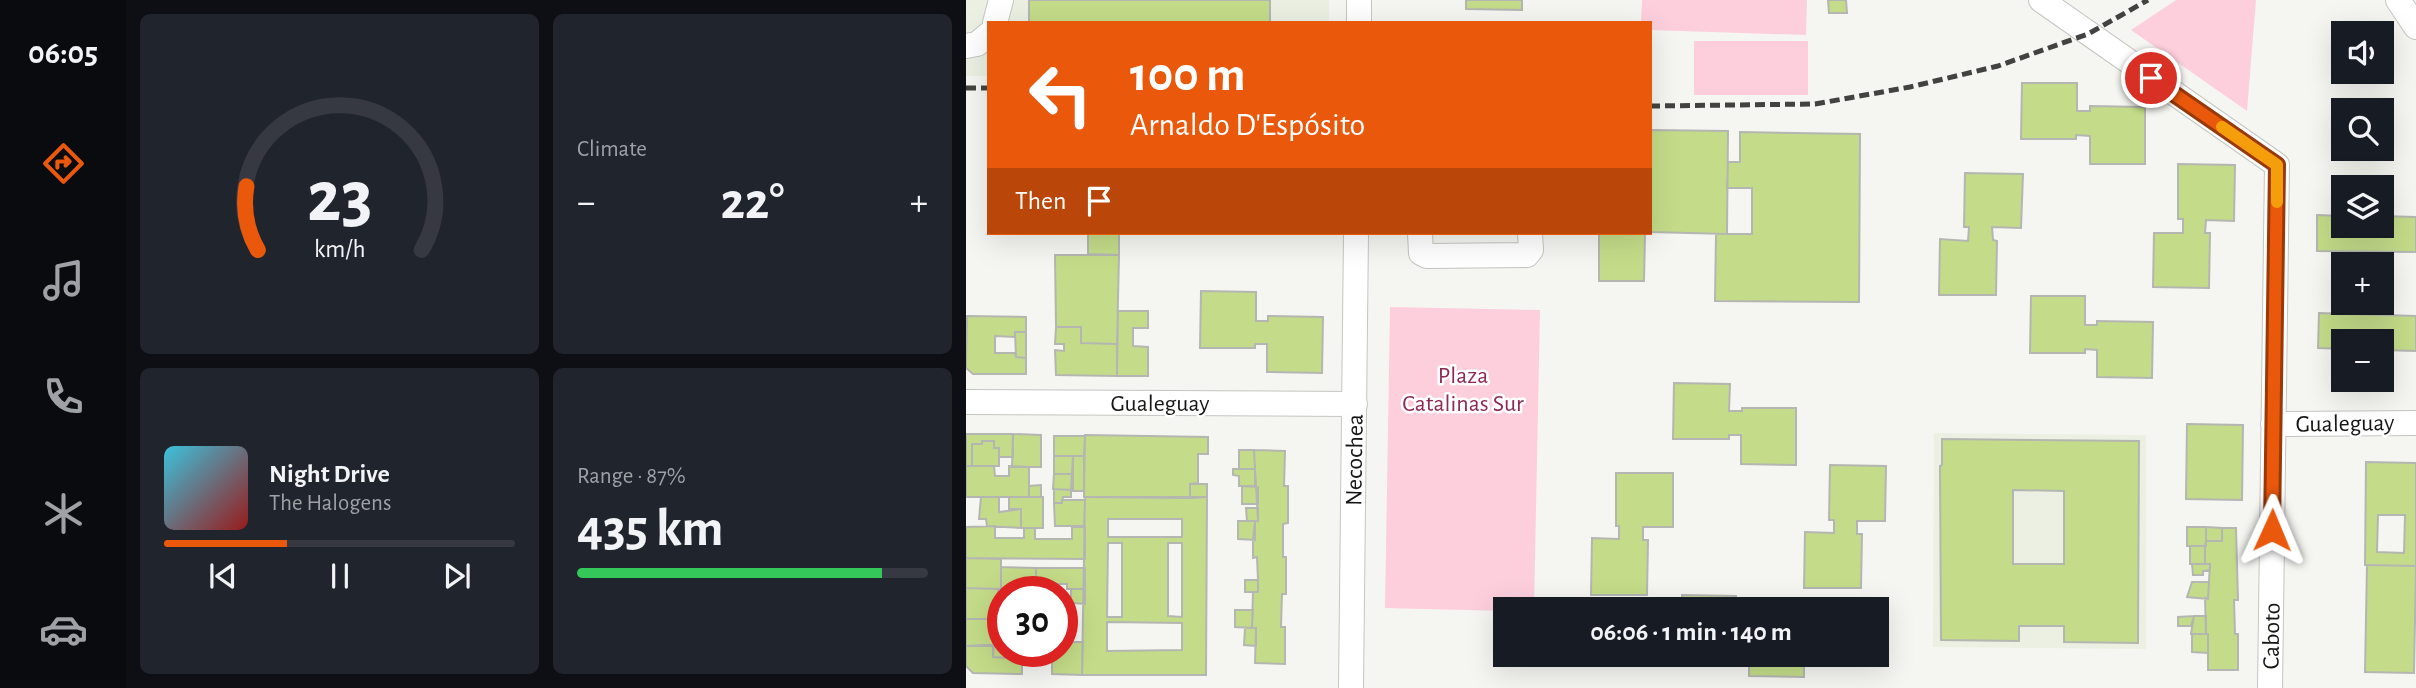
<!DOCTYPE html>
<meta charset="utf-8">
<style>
body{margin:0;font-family:"Alegreya Sans",sans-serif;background:#20242c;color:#f1f3f6;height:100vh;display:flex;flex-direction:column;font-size:26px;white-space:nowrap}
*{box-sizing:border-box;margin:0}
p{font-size:23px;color:#9ea1a6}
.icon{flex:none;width:38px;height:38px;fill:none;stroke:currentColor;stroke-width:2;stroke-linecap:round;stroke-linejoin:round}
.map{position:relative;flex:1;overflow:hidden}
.details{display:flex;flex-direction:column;gap:14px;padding:14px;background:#0d0f14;width:840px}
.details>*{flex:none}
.guide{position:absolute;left:21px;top:21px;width:665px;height:214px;border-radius:0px;box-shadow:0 7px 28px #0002;background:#ea580c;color:#fff;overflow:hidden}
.buttons{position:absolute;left:1365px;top:21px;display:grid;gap:14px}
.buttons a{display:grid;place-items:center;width:63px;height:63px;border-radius:0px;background:#171b24;box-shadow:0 7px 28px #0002;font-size:35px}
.speed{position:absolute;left:21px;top:576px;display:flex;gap:14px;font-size:35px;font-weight:700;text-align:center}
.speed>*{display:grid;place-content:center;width:91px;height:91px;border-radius:50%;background:#171b24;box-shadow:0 7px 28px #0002;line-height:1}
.speed .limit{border:10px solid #d22;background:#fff;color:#111}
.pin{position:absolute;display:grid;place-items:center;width:60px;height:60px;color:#fff;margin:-30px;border:4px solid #fff;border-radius:50%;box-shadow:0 2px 7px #0007}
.me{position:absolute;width:77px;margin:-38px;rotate:1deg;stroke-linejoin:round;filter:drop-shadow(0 0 5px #0008)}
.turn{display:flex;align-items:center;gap:24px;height:147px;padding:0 28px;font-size:32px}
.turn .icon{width:91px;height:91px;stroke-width:2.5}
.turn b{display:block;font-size:49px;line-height:60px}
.then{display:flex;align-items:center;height:66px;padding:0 28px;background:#0003;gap:14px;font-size:26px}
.big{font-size:52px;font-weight:600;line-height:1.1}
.details .tile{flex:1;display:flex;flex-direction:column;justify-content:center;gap:10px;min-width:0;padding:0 24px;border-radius:10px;background:#20242c}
.details .dial{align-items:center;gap:0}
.dial svg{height:182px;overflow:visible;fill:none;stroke:#363941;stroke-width:7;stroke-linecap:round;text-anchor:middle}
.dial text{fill:#f1f3f6;stroke:none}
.song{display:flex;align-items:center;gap:21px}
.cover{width:84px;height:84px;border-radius:10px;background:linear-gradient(135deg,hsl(190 70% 55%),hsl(0 70% 35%))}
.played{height:7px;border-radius:4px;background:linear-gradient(90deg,#ea580c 35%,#363941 35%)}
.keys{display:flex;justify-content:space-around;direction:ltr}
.heat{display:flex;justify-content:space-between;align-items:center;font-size:38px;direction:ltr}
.charge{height:10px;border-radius:5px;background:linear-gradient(90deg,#34c759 87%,#363941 0)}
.details .tiles{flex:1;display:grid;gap:14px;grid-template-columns:repeat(2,1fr)}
.trip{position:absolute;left:527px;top:597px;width:396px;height:70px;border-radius:0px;background:#171b24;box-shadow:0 7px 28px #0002;font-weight:600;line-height:70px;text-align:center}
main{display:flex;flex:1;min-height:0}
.tab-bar{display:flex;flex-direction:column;width:126px;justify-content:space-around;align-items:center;background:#090b0e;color:#9ea1a6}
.tab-bar .icon{width:49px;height:49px}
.tab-bar .active{color:#ea580c}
.tab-bar b{font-size:32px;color:#f1f3f6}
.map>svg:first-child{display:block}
.built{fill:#ebf0e3}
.green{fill:#fdcfdd}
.building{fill:#c4dc89;stroke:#b4b6b1;stroke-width:2;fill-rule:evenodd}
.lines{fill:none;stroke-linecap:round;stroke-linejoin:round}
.minor-casing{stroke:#c4c6c1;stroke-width:26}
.minor{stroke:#fff;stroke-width:24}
.rail{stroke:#424341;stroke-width:5;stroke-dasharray:10 5;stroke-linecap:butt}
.route-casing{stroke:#983908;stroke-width:18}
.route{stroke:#ea580c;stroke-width:12}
.slow{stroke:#f59e0b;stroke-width:12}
.labels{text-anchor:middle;stroke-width:5;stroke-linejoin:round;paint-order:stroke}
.park-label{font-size:24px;fill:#8e2954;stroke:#fff}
.street-label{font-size:24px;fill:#161715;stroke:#fff}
</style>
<main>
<nav class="tab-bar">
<b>06:05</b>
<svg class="icon active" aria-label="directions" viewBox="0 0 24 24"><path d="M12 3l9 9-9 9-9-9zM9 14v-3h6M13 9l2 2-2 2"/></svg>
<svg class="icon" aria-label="music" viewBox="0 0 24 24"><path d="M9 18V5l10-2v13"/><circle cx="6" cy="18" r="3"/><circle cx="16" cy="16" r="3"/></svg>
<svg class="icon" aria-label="phone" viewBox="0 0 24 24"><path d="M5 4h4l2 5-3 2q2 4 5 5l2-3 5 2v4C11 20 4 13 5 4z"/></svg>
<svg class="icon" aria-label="climate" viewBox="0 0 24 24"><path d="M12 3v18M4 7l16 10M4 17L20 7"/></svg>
<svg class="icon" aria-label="car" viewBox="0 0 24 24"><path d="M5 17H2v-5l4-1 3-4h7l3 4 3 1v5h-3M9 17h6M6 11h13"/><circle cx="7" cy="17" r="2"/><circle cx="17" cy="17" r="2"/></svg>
</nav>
<section class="details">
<div class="tiles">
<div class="tile dial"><svg viewBox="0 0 100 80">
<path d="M14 69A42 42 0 1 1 86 69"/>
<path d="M14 69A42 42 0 0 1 9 41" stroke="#ea580c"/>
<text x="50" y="56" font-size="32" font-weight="700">23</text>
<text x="50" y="72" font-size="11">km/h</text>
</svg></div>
<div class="tile"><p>Climate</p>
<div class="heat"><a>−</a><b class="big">22°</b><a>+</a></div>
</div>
<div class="tile">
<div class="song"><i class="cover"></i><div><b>Night Drive</b><p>The Halogens</p></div></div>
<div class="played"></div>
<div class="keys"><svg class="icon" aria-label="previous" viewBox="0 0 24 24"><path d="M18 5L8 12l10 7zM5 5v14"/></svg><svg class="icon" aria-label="pause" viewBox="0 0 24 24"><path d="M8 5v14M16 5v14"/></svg><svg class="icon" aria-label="next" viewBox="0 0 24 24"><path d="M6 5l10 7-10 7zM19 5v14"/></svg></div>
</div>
<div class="tile"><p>Range · 87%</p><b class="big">435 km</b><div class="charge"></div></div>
</div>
</section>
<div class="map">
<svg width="1450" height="688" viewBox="0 0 1450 688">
<rect width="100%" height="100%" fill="#f5f6f1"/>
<path class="built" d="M0,0H363V23H23V76H0Z
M968,433L1180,435V649L967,647Z"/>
<path class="green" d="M676,0H841L840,35L684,30V23H675Z
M1210,0H1290L1281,111L1165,30Z
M728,41H842V95H728Z
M424,307L574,310L568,609L539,611L419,608Z"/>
<path class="building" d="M63,0H304V23H63Z
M500,0H556V10L500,9Z
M862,0H880L881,13H863Z
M1056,83H1111V111H1124V106L1179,107V164H1124V136L1110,135V139H1055Z
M684,130L762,131L761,234L684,232Z
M774,132L894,134L893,302L749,301L750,234H786V188H761L762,162H774Z
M1212,164L1269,165L1268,221L1240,220L1239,233H1244L1243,288L1187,287L1188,233H1217V219H1212Z
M999,173L1057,174L1055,228L1026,227L1027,240L1031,241L1030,295H973L974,239L1002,241L1003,227H998Z
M1351,215L1377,216V226H1416V216L1450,217V252L1351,251Z
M122,233H153V255L122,254Z
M633,233H679L678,281H633Z
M89,255H153L151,344L115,343V327H90Z
M235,291L290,292V321H302V316L357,317L356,373L301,372V344H289V348H234Z
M1065,296H1119V325H1131V321L1187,322L1186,378L1131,377V350L1119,349V353H1064Z
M152,311H182V328H167V346L182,347V376H151Z
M1353,313L1450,316V351L1416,350V341H1377V349L1352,348Z
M1,316L60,317V332H49V337L29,336V353H49L50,357L60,358V374H7L0,368Z
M90,327H115V343L151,344V376L90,375L89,350L98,351V344H89Z
M49,332H60V358L50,357Z
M708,383L764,384L763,411H776V408H830V465L775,464V435H763V439H707Z
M1221,424L1277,425L1276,500L1220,499Z
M0,434H47V457H33V448H28V441H16V444H6V466H0Z
M47,434L75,435V467H46Z
M119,435L242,437V454H232V483L224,484V498L118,497Z
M88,436H119L118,456H88Z
M976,439L1173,441L1172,643L1098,642V626H1053V641L975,640L974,466L976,465ZM1047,490L1098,491V564H1047Z
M16,441H28V448H33V466H6V444H16Z
M273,450H288L289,469H273Z
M288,450L319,451L318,486H322V523L317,524V557H320V594H316L315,627H319V664L289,663L290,628H286L287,592H292V580L291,557L287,558V540L289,521H292Z
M88,456H107V474H88Z
M107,456H118V491H105Z
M1400,462L1450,463V566L1399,565ZM1412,515H1439L1438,553L1411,552Z
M864,465L920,466L919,521H891V534H896L895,588H838L839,532L868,533V520H863Z
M0,466H28L29,476H43V466L63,467V497H0Z
M267,469H289V486H273V476L267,475Z
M650,473H707V527H677V540H682L681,595H625L626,538L653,539V526H650Z
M88,474H107V490L87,489Z
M224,484H241V497L224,498Z
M75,485V497H63V486Z
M276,486L292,487V504H276Z
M88,489L105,490V497H97L96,503H88Z
M15,497H33V512L55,509V528L21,526L20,519H13Z
M43,497H77V528H55V509H43Z
M119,497H241L240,675H116ZM142,519H216V537H142ZM142,543H156V617H141ZM202,543H216V617L202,616ZM141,622L216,623V650L141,651Z
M96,500H119L118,526H89L88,503H96Z
M280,508H292V521H281Z
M272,521H289V540L272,539Z
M29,526V538H58V528H69V539H106V527H119V559L0,558V527Z
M1221,527H1240V546H1221Z
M1240,527L1256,528V541H1240Z
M1256,528H1270L1272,600H1268L1269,634H1272V670H1242V634H1240L1239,598L1242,599L1244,564H1239V546L1240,541H1256Z
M1224,546H1239V564H1224Z
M0,558L35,559V589L0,588Z
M1226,564H1244V570L1237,571V575H1227Z
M1401,565L1450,566L1448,673L1399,672Z
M35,567L70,568V590L35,589Z
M70,568H119V589H101V584H91V588H70Z
M279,580H292V592H279Z
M1226,582H1243L1242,599L1221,597Z
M0,588L32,589V596H37V619H0Z
M105,589H119V604L96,602V597H105Z
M716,595L770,596V609H716Z
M96,602H106V620H96Z
M269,610H287L286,628L269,627Z
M1228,616L1225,626H1212V617Z
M1228,616H1240V634H1225Z
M0,619H37V644L0,646Z
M279,628H290V646L278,645Z
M96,631H102V642H117L116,675L86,674V651H96Z
M1226,634H1242V653L1226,652Z
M28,644H37V651H56V659L27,657Z
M0,646H27V657L56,659V674L7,673L0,666Z
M783,654H838V677L783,676Z"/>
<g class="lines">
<defs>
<path id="minor" d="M1075,0L1311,165L1304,688
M1432,0L1450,27
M29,23L35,0
M393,23V0
M0,46L11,44L23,34
M454,233L455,253L461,256L561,255L565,250L564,233
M0,402L389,404
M1307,424L1450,423
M385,688L390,233"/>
</defs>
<use href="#minor" class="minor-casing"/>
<use href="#minor" class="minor"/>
<path class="rail" d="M0,88H23
M684,106L849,104L944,87L1032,66L1122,34L1182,0"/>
</g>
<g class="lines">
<defs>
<path id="route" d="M1185,78L1311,165L1306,530"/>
</defs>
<use href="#route" class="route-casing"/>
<use href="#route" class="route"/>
<path class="slow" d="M1256,127L1311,165V202"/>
</g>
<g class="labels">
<g class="park-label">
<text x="497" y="383">Plaza<tspan x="497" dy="28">Catalinas Sur</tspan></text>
</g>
<g class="street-label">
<text x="194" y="411">Gualeguay</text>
<text transform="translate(1379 423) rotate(-1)" y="8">Gualeguay</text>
<text transform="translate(388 460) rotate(-89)" y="8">Necochea</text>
<text transform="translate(1305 636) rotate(-89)" y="8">Caboto</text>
</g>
</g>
</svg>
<div class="buttons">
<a><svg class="icon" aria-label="sound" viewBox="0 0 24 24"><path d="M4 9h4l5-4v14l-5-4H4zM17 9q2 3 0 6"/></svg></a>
<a><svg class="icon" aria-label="search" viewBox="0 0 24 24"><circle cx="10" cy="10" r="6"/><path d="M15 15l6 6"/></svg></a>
<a><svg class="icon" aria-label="layers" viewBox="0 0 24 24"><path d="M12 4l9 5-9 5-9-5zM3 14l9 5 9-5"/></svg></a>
<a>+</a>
<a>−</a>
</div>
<div class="speed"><div class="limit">30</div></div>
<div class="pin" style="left:1185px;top:78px;background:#d93025"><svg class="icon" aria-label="arrive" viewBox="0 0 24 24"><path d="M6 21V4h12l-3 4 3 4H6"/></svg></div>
<svg class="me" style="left:1306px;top:530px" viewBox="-20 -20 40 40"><path d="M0-17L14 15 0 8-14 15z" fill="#ea580c" stroke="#fff" stroke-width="4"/></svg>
<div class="trip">06:06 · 1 min · 140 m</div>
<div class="guide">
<div class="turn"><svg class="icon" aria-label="left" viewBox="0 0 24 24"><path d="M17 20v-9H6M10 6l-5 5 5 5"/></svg><div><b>100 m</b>Arnaldo D'Espósito</div></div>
<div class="then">Then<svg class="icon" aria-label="arrive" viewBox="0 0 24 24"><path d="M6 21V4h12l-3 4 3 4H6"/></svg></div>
</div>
</div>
</main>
